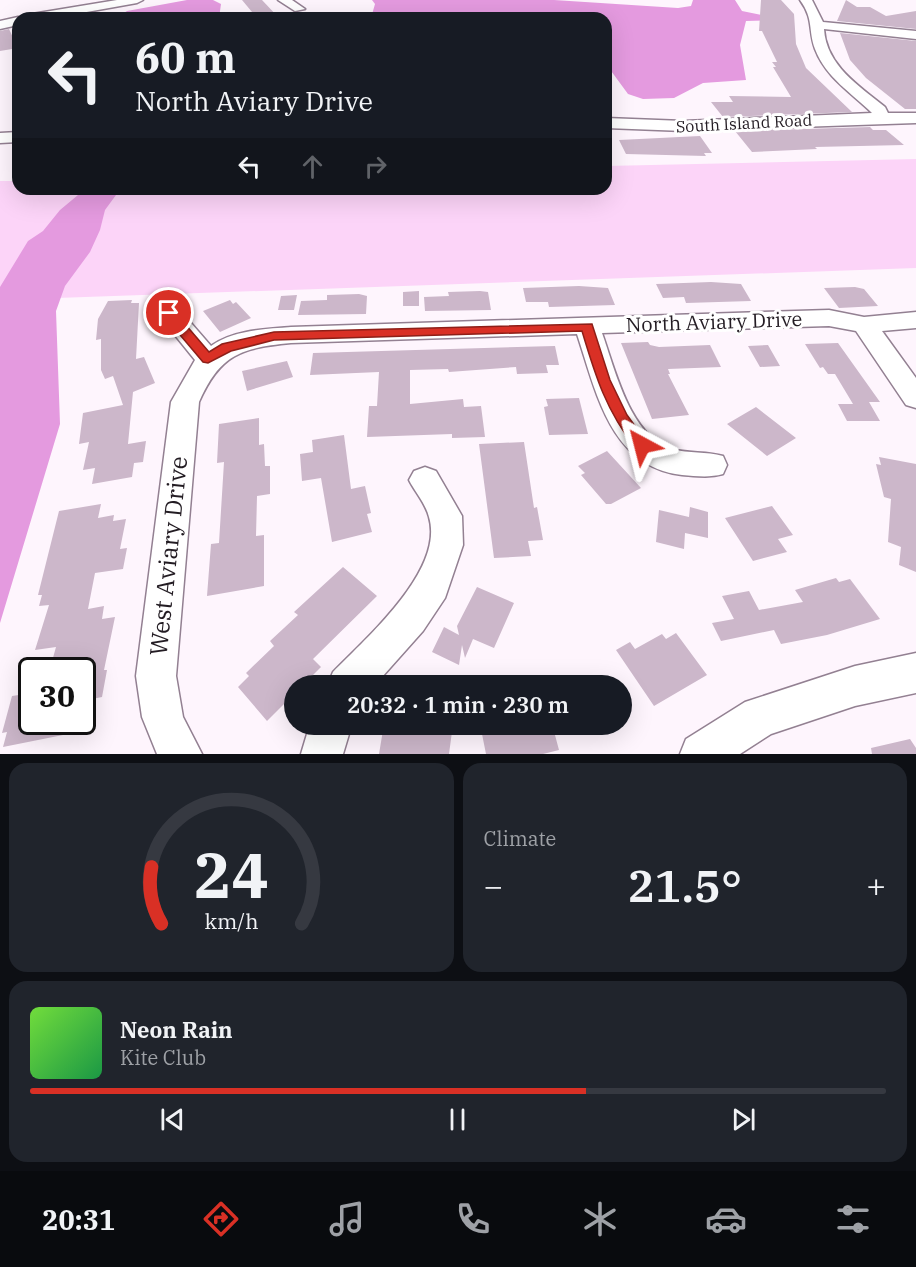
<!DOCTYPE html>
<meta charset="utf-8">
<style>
body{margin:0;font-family:"IBM Plex Serif",serif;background:#20242c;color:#f1f3f6;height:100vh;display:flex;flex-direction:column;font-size:22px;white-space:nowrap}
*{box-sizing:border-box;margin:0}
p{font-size:20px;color:#9ea1a6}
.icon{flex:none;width:33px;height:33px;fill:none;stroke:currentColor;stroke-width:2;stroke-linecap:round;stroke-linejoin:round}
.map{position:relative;height:754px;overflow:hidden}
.side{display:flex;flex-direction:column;gap:9px;padding:9px;background:#0d0f14;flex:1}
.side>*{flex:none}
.banner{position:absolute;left:12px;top:12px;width:600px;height:183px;border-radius:18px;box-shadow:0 6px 24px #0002;background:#171b24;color:#f1f3f6;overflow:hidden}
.speed{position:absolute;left:18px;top:657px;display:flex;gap:12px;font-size:30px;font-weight:700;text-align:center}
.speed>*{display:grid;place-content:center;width:78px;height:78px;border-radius:50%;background:#171b24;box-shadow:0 6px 24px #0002;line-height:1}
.speed .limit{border:3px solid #111;border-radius:9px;background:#fff;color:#111}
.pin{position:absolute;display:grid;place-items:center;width:51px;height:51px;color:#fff;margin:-26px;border:3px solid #fff;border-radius:50%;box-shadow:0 2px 6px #0007}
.me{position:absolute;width:66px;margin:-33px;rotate:322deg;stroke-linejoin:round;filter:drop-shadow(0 0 4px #0008)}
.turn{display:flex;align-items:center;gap:21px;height:126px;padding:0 24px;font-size:27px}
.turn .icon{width:78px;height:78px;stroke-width:2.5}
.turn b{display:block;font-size:42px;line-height:51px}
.lanes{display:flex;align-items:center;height:57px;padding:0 24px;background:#0003;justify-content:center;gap:30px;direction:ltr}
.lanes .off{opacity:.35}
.big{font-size:45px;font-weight:600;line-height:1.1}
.side .widget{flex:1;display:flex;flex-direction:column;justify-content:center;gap:9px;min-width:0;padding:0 21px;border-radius:18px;background:#20242c}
.side .dial{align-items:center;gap:0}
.dial svg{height:156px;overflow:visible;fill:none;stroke:#363941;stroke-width:7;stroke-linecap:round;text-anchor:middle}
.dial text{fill:#f1f3f6;stroke:none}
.song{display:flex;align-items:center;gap:18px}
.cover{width:72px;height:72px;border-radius:9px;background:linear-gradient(135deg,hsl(100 70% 55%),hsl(140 70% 35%))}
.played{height:6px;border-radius:3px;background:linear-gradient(90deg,#d93025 65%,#363941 65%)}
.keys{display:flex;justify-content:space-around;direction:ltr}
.heat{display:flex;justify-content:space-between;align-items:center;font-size:33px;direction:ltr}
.side .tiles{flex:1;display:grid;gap:9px;grid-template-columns:1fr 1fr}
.widget:last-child{grid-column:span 2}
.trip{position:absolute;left:284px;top:675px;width:348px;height:60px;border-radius:30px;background:#171b24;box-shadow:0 6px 24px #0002;font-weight:600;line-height:60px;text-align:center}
.dock{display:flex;height:96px;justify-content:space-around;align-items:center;background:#090b0e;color:#9ea1a6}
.dock .icon{width:42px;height:42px}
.dock .current{color:#d93025}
.dock b{font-size:27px;color:#f1f3f6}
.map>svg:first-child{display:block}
.green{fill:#fcd4f8}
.water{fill:#e49adf}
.building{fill:#ccb7ca}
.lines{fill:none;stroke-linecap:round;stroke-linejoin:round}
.minor-casing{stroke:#938092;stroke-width:3}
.minor{fill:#fff;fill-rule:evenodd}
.route{fill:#d93025;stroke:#8d1f18;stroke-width:1.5}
.labels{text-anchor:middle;stroke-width:6;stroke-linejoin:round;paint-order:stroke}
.far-street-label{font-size:16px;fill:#231c23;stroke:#fff}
.street-label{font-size:20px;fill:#231c23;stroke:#fff}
.near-street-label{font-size:24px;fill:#231c23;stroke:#fff}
</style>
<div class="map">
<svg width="916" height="754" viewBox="0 0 916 754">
<rect width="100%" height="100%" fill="#fef5fd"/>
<path class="green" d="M916,159V268L0,300V181H18V189H606V166Z"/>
<path class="water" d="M187,0H213L221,4L219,18H125L121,15L127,11Z
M372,0H554L678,8L691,6L693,0H735L742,11L786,20L746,21L740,45L746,80L703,83L674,98L643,99L628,94L606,64V18H371L375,4Z
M93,191L116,195L105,210L100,230L90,252L65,286L56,311L60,424L0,623V287L28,241L43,231L60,210L78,195Z"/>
<path class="building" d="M242,0H262L279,18H257Z
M761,0H781L794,14L796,44L806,68L852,112L723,117L711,102H733L729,96L791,97L773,67H776L772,62H777L762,31H759Z
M846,0L857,7H870L886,16L916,11V29L837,21Z
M9,29L18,48L0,51V31Z
M840,33L916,41V109H905L866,78L850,60Z
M870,127L873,130H886L904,145L815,147L817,149L752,152L735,131Z
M700,136L712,153H704L706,156L626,154L619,140Z
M711,282L741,284L751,301L686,303L684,297L663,298L656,284Z
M579,286L608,288L615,305L549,307L548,302H526L523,288Z
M855,287L864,289L878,306L839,308L824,288Z
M419,291V306H403V292Z
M480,291L488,292L491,310L425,311L424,297L449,296L448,292Z
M359,294L367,296L366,314L298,315L301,301L327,300V295Z
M297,295L294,310H278L281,296Z
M132,300L131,303H139L136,359L144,357L155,383L133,392L128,444L146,441L143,462L134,463L132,477L92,484L95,468L83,470L89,442L79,444L83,413L123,405L113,376L105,379L101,370V339L96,340L98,319L108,301Z
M230,300L233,304L236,302L251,318L220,332L203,311Z
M648,342L650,345L659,347L710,345L721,367L668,369L670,374H668L689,415L652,419L621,343Z
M838,343L880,402H869L880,421H847L838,404H853L835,374H828L823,367L820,368L805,344Z
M768,345L780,366L760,367L748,346Z
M555,346L559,365H546L548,373L517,374L516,367L449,372L448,369L410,370V404L463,399L464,407L481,406L485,437L452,438V434L367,437L369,406H377L379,372L310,375L313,353Z
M287,361L293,377L247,391L242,371Z
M579,398L588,434L549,435L544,407L548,406L546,399Z
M756,407L796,438L767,456L727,424Z
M259,418V445L264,444L265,466H270V494L257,496L256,536L264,535V586L207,596L211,544L219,543L224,462L217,463L219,424Z
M344,435L351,489L365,486L371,513L367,514L372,532L332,542L321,478L302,481L300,454L313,452L312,440Z
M524,442L534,508L537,507L543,540L528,541L531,556L494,558L479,444Z
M607,451L641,488L611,504H606L581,475L585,473L578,466Z
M879,457L916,464V572L899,565L901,547L888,542L891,499L884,497L876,464L881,465Z
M101,504L98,518L114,515L113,521L126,519L120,549L127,548L123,569L95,573L88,609L104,606L102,619L115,617L104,670H107L102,697L82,701V660L51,665L56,647L35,650L49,605L39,606L42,595H38L59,511Z
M772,506L793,535L778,539L787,552L753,561L725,518Z
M690,507L708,512V538L685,533L684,549L656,542L659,510L689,517Z
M343,567L377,596L313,659L321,667L302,686H294V694L267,721L238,687L249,676L246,673L274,646L270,641L298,615L294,612Z
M836,578L839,582L850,579L880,619L827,635L781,644L774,630L721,641L712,623L734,619L722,596L749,591L759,610L803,602L795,590Z
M477,587L514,603L494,648L473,639L465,658L462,645L459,665L432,652L444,627L459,635L457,626Z
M676,633L707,675L654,706L616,650L630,642L635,649L662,634L666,639Z
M32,693V722H66L63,735L3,747L7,732L2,733L12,696Z
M384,724H453L449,754H379Z
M480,724H552L559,750L543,754H486Z
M910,739L916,748V754H872L871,748Z"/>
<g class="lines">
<defs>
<path id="minor" d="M117,0H143L137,3L53,18H26L32,14Z
M278,0H292L305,9L295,11Z
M800,0H812L823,22L916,31V39L824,29C826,65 859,86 885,107L888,113H916V123L684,131L606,128V118L684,121L872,113C852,93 826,78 815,49C808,30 814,19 800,0Z
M18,17L21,18H18V25L0,29V21Z
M18,132V142L0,143V133Z
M169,305L178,308L211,346C233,330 265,329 291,327L829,310L864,317L916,312V328L882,331L916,378V408L906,405L856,331L829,326L602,333C615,369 630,437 672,449C689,454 706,451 723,456L727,465L723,474C709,478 696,476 682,475C610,467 596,391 577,334L291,343C241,348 220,354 199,402L176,676L183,717L202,754H157L142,717L136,676L171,402L195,360L157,313L160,308Z
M425,467L436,471L462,516L463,545L445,598L423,631L374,686H327L333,672C366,638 445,570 429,517C426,504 415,492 409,480L414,471Z
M916,653V693L855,706L771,734L740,754H680L686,739L745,702L855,666Z
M310,724H352L343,754H301Z"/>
</defs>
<use href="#minor" class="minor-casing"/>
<use href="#minor" class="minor"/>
</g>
<path class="route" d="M169,309L173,310L209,352L222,344L274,332L592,324L610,380L627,415L649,445L647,449H636C606,410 596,378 582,331L274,340L231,351L208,363L203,362L164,316V310Z"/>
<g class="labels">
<g class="far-street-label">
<text transform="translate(744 123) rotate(-3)" y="6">South Island Road</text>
</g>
<g class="street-label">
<text transform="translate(714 322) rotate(-2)" y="7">North Aviary Drive</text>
</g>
<g class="near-street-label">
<text transform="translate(169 556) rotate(-84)" y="8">West Aviary Drive</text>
</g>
</g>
</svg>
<div class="speed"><div class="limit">30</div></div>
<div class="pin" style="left:169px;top:313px;background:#d93025"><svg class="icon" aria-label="arrive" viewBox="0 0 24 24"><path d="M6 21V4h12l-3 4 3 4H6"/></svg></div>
<svg class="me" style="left:642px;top:445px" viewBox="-20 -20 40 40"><path d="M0-17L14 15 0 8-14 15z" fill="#d93025" stroke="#fff" stroke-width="4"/></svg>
<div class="trip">20:32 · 1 min · 230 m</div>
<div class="banner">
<div class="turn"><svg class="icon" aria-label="left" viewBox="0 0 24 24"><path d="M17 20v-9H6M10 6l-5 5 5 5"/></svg><div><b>60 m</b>North Aviary Drive</div></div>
<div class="lanes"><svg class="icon" aria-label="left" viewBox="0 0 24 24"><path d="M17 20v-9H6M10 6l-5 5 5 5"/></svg><svg class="icon off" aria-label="ahead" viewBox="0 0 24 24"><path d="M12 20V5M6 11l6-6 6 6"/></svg><svg class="icon off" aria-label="right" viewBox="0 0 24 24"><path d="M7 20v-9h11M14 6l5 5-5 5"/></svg></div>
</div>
</div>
<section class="side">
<div class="tiles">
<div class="widget dial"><svg viewBox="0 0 100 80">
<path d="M14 69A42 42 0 1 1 86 69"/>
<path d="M14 69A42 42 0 0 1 9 40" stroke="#d93025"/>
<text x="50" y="56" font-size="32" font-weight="700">24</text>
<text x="50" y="72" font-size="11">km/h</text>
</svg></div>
<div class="widget"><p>Climate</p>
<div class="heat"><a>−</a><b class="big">21.5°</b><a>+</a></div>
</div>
<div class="widget">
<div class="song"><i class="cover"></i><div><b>Neon Rain</b><p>Kite Club</p></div></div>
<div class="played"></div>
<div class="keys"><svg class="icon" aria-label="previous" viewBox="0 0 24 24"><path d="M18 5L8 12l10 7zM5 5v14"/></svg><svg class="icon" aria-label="pause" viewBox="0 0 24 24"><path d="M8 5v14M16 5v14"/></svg><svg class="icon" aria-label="next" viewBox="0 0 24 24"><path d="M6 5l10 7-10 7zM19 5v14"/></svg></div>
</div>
</div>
</section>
<nav class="dock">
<b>20:31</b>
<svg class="icon current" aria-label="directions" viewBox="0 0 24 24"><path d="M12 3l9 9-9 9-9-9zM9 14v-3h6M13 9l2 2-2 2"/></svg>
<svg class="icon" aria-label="music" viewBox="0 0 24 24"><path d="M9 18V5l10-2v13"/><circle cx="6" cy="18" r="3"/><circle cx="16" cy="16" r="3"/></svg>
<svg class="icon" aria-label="phone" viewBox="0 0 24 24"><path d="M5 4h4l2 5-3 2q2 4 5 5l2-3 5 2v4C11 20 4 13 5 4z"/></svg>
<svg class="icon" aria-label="climate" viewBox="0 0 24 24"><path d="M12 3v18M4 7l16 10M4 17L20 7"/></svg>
<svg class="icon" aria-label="car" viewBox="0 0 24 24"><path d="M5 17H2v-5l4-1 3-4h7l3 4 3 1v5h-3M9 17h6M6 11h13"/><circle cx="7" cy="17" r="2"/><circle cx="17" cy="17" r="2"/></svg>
<svg class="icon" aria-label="filters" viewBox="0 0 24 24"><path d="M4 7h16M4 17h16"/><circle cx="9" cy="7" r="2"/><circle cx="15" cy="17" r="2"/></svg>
</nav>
